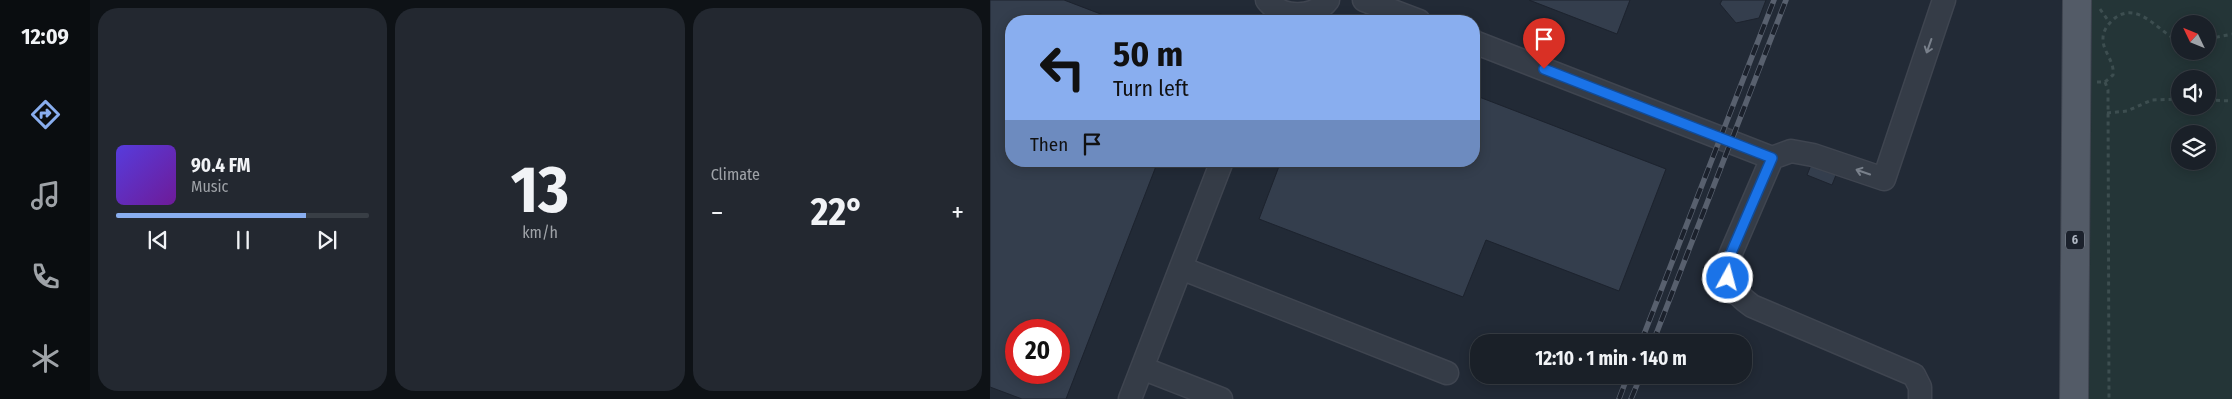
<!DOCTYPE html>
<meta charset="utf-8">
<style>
body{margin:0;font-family:"Fira Sans Condensed",sans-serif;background:#232830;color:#f1f3f6;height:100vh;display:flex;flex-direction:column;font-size:19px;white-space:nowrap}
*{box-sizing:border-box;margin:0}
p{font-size:16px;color:#9fa3a8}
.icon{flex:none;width:28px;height:28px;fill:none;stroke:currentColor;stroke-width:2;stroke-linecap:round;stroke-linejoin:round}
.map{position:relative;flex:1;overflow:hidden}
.side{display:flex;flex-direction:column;gap:8px;padding:8px;background:#0e1216;width:900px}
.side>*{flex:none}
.banner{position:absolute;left:15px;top:15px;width:475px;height:152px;border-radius:20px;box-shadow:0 2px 12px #0003,0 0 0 1px #383e45;background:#89aeef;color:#111;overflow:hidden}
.needle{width:32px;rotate:313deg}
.tools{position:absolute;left:1181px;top:15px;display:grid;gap:10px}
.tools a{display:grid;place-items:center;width:45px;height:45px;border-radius:50%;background:#1a2028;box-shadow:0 2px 12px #0003,0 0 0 1px #383e45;font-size:25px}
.speed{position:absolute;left:15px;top:319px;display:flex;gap:10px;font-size:25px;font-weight:700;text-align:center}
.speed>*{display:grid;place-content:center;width:65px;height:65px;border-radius:50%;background:#1a2028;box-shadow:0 2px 12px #0003,0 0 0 1px #383e45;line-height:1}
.speed .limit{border:8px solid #d22;background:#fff;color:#111}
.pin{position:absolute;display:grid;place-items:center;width:42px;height:42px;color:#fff;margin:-51px -21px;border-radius:50% 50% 50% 0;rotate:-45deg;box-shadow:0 0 5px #0007}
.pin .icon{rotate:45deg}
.me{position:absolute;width:55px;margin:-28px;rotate:7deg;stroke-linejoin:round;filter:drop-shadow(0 0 4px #0008)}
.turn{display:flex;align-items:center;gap:18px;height:105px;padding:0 25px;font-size:22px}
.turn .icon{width:65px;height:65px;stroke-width:2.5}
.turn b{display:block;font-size:35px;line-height:42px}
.then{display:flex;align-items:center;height:48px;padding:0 25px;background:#0003;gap:10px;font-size:19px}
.big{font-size:38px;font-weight:700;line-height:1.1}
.side .widget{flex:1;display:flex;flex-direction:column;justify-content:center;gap:8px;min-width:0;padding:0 18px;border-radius:20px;background:#232830}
.side .dial{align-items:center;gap:0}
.dial b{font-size:65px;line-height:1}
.song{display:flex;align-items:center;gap:15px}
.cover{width:60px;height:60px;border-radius:8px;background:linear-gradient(135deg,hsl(250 70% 55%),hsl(280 70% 35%))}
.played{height:5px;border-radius:2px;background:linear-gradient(90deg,#89aeef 75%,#383e45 75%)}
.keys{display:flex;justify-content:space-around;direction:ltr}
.heat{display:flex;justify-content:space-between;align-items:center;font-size:28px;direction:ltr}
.side .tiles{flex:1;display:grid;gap:8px;grid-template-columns:repeat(3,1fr)}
.trip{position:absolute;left:480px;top:334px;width:282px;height:50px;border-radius:20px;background:#1a2028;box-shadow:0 2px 12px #0003,0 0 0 1px #383e45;font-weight:700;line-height:50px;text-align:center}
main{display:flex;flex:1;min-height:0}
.dock{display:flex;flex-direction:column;width:90px;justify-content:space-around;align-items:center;background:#0a0d10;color:#9fa3a8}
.dock .icon{width:35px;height:35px}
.dock .on{color:#89aeef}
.dock b{font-size:22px;color:#f1f3f6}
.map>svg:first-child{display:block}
.green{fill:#243537;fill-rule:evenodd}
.building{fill:#343e4d;stroke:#1d232e;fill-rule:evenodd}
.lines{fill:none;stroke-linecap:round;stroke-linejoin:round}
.minor-casing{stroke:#3f4550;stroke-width:25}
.major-casing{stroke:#3f4550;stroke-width:30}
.path{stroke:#3d4e50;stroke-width:3;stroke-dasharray:4 4;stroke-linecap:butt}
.minor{stroke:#353c47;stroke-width:22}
.major{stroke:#535b67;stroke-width:28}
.rail-casing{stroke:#58606e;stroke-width:5.5}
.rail{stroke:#1b212c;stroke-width:4;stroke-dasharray:11;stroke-linecap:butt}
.oneway{stroke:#79808b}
.route-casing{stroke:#114b97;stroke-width:12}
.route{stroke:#1a73e8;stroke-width:9}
.labels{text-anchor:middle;stroke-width:5;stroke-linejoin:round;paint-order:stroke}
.shield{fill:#1b212c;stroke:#838a96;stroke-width:1}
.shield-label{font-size:12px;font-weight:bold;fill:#b0b7c3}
</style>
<main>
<nav class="dock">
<b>12:09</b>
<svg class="icon on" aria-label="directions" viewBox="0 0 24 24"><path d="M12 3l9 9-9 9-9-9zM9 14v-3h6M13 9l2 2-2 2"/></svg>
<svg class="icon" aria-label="music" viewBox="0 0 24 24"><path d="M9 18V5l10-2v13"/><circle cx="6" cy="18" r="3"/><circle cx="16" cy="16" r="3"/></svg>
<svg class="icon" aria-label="phone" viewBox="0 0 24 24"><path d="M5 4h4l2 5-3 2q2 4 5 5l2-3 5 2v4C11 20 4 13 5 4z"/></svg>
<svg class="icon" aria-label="climate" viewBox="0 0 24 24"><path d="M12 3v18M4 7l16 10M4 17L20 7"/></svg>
</nav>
<section class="side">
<div class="tiles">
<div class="widget">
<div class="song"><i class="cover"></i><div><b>90.4 FM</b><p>Music</p></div></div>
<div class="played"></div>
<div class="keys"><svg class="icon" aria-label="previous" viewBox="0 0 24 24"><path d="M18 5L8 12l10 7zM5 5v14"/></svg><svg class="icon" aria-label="pause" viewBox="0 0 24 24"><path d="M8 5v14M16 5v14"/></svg><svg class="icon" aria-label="next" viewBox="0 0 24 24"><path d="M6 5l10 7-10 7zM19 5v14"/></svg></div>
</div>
<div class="widget dial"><b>13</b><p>km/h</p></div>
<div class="widget"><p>Climate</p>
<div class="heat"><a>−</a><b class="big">22°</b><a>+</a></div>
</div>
</div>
</section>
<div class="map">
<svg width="1242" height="399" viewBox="0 0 1242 399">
<rect width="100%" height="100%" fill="#222a36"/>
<path class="green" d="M1102,0H1242V399H1099ZM1190,24H1218V51H1190ZM1190,79H1218V106H1190ZM1190,134H1218V161H1190Z"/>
<path class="building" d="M0,0H74L129,21H21V161H168L76,399H32L0,387ZM26,330H69V372H26Z
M539,0H640L627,34Z
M732,0H776L769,18L746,23L730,4Z
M484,95L676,169L629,291L496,240L473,297L269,219L291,161H484Z
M821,165L846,175L842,185L817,175Z
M560,375H590L580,382L572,383Z"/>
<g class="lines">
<defs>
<path id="minor" d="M277,0C291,19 324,19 338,0
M374,0L429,21
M484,42L782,158L801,151L823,155L894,179L954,0
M782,158L738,260C738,285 743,292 762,306L924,375L930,387V399
M191,268L457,373
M152,368L231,399
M140,399L232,161"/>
<path id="major" d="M1084,399L1087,0"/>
</defs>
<use href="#minor" class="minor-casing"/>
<use href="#major" class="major-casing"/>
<path class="path" d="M1110,9L1120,23
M1218,39L1242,34
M1107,82H1115L1123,75C1125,61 1112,51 1113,38C1113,30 1119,23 1125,18C1150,0 1169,34 1190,41
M1115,82L1118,90L1119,399
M1218,100L1242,101
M1117,113L1137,111L1162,100L1190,99"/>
<use href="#minor" class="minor"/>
<use href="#major" class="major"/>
<defs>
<path id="rail" d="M651,342L784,0
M663,342L796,0
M629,399L638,375
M641,399L651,375"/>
</defs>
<use href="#rail" class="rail-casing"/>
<use href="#rail" class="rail"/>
</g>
<defs><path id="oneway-shaft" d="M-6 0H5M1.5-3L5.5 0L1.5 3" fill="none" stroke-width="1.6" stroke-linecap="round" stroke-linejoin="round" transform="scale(1.25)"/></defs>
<g class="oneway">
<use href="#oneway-shaft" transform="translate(939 46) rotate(109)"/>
<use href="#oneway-shaft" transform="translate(873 172) rotate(-161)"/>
</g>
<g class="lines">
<defs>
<path id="route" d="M554,69L782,158L738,260V278"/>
</defs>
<use href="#route" class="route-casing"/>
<use href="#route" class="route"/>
</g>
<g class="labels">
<rect class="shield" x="1076" y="230.5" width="18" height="19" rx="4"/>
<g class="shield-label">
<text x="1085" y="244">6</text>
</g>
</g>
</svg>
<div class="tools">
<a><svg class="needle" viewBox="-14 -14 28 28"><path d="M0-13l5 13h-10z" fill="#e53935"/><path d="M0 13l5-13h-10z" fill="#9fa3a8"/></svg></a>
<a><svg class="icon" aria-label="sound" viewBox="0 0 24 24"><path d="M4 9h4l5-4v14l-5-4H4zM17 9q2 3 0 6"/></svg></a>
<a><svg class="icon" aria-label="layers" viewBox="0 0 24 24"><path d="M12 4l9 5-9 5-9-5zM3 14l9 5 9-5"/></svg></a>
</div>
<div class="speed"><div class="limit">20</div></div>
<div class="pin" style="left:554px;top:69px;background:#d93025"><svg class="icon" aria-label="arrive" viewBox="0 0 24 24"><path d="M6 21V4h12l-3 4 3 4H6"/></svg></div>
<svg class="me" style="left:738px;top:278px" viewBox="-20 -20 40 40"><circle r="17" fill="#1a73e8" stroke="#fff" stroke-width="3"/><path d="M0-11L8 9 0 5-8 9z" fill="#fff"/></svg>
<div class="trip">12:10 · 1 min · 140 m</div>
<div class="banner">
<div class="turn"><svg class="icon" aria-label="left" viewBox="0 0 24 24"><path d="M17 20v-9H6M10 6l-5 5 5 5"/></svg><div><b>50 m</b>Turn left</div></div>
<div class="then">Then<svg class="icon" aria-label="arrive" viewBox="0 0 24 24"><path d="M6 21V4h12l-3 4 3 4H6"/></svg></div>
</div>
</div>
</main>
